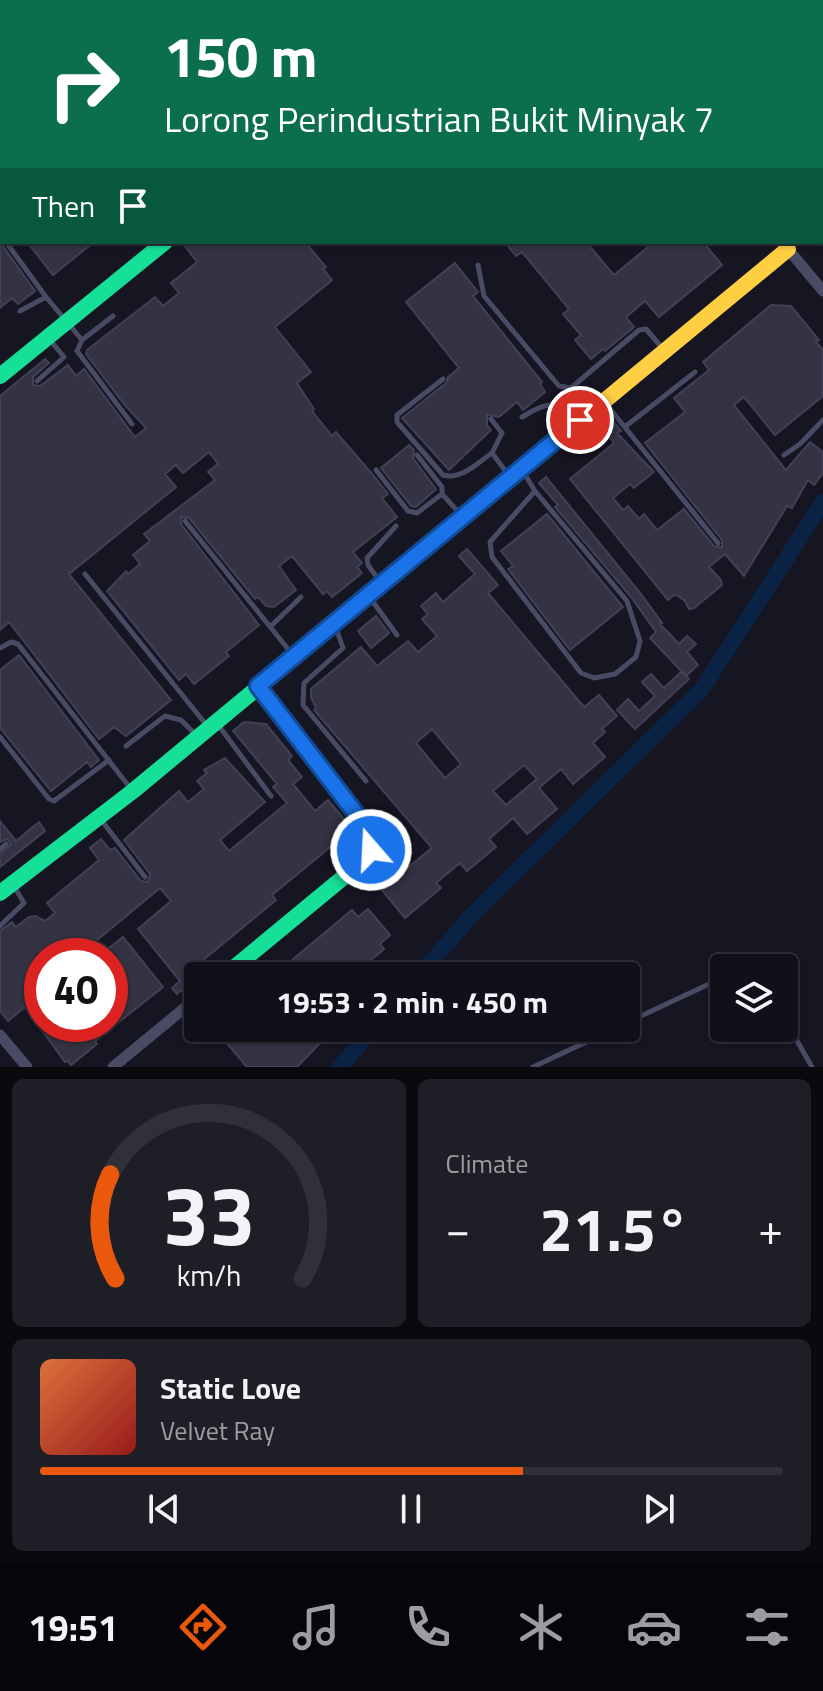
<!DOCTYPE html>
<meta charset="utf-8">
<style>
body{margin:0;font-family:"Titillium Web",sans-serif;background:#1e1e27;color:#f1f3f6;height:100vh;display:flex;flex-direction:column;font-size:30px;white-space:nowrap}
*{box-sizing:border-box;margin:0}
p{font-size:26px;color:#9c9da2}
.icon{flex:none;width:44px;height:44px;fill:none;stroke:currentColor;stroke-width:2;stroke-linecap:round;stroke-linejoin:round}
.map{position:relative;height:1067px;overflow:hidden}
.sheet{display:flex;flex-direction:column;gap:12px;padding:12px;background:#09090e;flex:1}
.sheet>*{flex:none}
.top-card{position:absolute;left:0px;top:0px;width:824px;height:244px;box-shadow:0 2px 6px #0004,0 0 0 2px #303039;background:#0b6e4f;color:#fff;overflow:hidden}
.fabs{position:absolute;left:710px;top:954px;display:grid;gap:16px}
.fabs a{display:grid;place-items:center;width:88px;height:88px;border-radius:8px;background:#10101a;box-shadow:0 2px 6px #0004,0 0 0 2px #303039;font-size:40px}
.speed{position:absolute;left:24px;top:938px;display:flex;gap:16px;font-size:40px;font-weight:700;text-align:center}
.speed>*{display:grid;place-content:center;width:104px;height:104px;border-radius:50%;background:#10101a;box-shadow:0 2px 6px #0004,0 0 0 2px #303039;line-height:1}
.speed .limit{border:12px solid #d22;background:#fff;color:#111}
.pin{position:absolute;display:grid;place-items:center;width:68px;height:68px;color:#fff;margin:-34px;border:4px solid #fff;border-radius:50%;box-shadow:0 2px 8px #0007}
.me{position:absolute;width:88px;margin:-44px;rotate:341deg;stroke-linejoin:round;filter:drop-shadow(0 0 6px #0008)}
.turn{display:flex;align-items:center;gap:28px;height:168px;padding:0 32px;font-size:36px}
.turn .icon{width:104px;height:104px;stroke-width:2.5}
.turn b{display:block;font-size:56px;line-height:68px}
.then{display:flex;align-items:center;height:76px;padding:0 32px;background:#0003;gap:16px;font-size:30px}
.big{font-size:60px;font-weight:700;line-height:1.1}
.sheet .card{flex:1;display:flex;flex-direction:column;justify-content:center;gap:12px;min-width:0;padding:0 28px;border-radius:12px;background:#1e1e27}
.sheet .dial{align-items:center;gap:0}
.dial svg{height:208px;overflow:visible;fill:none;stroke:#303039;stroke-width:7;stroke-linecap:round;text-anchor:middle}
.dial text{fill:#f1f3f6;stroke:none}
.song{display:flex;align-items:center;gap:24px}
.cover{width:96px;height:96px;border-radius:12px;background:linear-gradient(135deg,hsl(20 70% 55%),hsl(0 70% 35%))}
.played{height:8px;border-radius:4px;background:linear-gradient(90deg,#ea580c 65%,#303039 65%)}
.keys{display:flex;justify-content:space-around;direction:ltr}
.heat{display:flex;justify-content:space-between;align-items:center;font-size:44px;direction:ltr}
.sheet .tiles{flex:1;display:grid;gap:12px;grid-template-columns:1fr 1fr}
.card:last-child{grid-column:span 2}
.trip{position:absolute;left:184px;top:962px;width:456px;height:80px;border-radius:8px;background:#10101a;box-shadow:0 2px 6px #0004,0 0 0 2px #303039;font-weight:700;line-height:80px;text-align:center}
.tab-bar{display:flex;height:128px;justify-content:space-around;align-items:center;background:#06060a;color:#9c9da2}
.tab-bar .icon{width:56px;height:56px}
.tab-bar .selected{color:#ea580c}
.tab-bar b{font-size:36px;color:#f1f3f6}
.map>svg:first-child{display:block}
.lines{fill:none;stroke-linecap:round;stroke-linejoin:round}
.river{stroke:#0a2344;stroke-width:16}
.building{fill:#343344;stroke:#424056;stroke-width:2;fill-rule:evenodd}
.lane{stroke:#494a63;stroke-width:5}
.street{stroke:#494a63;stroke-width:11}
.fast{stroke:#16e098;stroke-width:16}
.slow{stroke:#ffcf43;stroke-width:16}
.route-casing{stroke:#114b97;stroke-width:20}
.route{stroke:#1a73e8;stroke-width:14}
</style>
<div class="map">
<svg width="823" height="1067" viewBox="0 0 823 1067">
<rect width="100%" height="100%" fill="#161522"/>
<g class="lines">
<path class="river" d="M419,976L471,916L702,689L823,502
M340,1067L374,1028"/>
</g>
<path class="building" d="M0,242L35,291L18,304L12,298L0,308Z
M27,242H94L53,275Z
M190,242H305L326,267L323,269L332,280L275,327L311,372L297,383L314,409L312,411L332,436L336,432L373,475L388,494L382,498L397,517L353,552L362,563L357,567L362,573L332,597L327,591L323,594L292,556L279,566L296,590L274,607L266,606L258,597L255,599L189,518L181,517V524L259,625L226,652L229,656L194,684L186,674L179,680L107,591L126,571L128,574L140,564L133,555L150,541L144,534L215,480L208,472L218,464L209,452L183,473L176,465L165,474L176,487L69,574L171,700L126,736L114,727L99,739L9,622L0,630V396L45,359L49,363L33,377V385L40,386L68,365L76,376L84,369L135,437L146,428L124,404L86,354L87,350L155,297L163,306L179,293L171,283L197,262L185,246Z
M505,242H586L614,275L654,242H703L722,265L659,317L645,301L626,317L634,327L605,351L603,349L591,359L575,340L581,335L563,314L569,309L522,252L516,256Z
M455,263L478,292L473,296L542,382L540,384L545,392L523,410L517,402L499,417L487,415V425L491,430L449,470L402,418L446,383L448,377L459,368L406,302Z
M771,305L791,306L819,340L816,342L823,350V396L775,435L744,397L734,405L786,470L810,442L823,452V473L814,485L808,480L792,508L787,506L744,576L725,554L709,567L721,580L722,585L694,608L689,609L685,601L675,594L668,600L570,479L614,443L603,429L613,421L621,431L617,433L654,472L634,488L630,484L613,498L623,510L628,506L639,519L644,514L657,530L684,509L714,546L722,547V540L645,443L685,412L674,398L709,370L703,362Z
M409,445L414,450L413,458L436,489L416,507L411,506L381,468Z
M546,477L641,594L662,623L660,624L679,644L687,636L696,644L687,652L698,665L686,676L650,638L656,632L631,597L555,507L558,505L539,483Z
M547,514L623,607L570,650L508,569L513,566L501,551Z
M467,549L498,585L488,593L584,707L599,695L617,716L602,729L605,732L593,743L605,757L573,784L561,769L539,788L557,809L527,834L513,818L489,839L496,847L467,871L460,863L436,883L441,888L405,918L381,889L432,848L314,710L316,708L311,697V689L361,647L377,666L408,641L418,652L437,636L422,619L428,614L421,606L436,593L443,602L475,574L459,556ZM432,729L461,764L445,778L416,743ZM524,765L537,779L506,805L493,791Z
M376,616L389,633L371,648L358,631Z
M19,655L99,760L91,767L87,762L51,791L0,728V670Z
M682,671L689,679L635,729L617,710L628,699L639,711L655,696L642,682L651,674L664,688Z
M244,722L266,724L292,756L288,760L302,777L293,784L315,811L328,800L348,824L335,835L334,844L272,895L276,900L196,966L202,973L177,994L172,988L180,981L138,929L171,901L160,888L78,956H42V1024H110V956H99L123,937L163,987L95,1041L97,1044L71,1065L68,1061L65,1062L25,1007L8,1021L0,1011V931L12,922L16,927L29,917L36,916L45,921L55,913L47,903L99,860L90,848L101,839L110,850L115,848L141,881L148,882L150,874L124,840L179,791L188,802L204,789L197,781L207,773L204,770L225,758L265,802L220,840L229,851L287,803L273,787L277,784L233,731Z
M0,821L16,841L39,822L45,831L0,867V854L11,844L7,839L0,842Z
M368,909L390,935L380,944L384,949L352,976H273L352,910L358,917Z
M214,1028H309L322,1041L297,1067H247Z"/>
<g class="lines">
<path class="lane" d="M259,0L261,2
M539,0L541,2
M508,2L510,0
M0,233L2,236
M6,242L46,297L82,340
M478,265L484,296L559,386L571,388L639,330L646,329L664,350
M20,311L46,297
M113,316L82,340L77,351L132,424
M443,379L397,415V422L443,475C462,480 477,463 492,453
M37,381L64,357L50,340
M607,405L718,543
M522,417C550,401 553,400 579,420
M491,419L502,433L492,453L510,477
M626,426L695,372
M417,455L442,487V494
M784,455L800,444L823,420
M376,470L408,511L417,513L442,494L462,516
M524,473L535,491
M535,491L627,601L640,641L636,657L615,674L594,678L581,673L492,557L490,542Z
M185,521L292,654
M85,574L208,727
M381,583L368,565L367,558L396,526
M371,599L397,635
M270,627L301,597
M336,628L343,648L304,683L303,705L366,781
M0,648L11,642L18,644L131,789
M219,726L271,796
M0,737L49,799L54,801L109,760
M126,746L165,716L181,720L197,736
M102,821L145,877
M0,849L6,844
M0,926L24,903L15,888
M250,961L262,976
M784,1018L812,1067
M626,1023L724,977
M533,1067L616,1028"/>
<path class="street" d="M584,0L586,2
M456,2L459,0
M800,2L802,0
M782,242L823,291
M0,1035L27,1067
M113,1067L198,997"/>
<path class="fast" d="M0,376L165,242
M0,893L133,791L458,522
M224,976L362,862L374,837L258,686"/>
<path class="slow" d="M458,522L788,249"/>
</g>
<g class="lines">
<defs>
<path id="route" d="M371,850L374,837L258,686L580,420"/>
</defs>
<use href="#route" class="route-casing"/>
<use href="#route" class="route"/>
</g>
</svg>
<div class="fabs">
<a><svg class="icon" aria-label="layers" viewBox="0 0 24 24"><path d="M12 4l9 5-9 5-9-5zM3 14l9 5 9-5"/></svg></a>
</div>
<div class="speed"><div class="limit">40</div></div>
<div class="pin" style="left:580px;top:420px;background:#d93025"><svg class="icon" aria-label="arrive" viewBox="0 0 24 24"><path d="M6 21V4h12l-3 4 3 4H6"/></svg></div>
<svg class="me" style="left:371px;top:850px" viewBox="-20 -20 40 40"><circle r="17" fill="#1a73e8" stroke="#fff" stroke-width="3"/><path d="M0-11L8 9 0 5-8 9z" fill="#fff"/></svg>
<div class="trip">19:53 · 2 min · 450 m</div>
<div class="top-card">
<div class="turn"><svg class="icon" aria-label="right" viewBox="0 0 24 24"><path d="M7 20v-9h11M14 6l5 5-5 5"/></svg><div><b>150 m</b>Lorong Perindustrian Bukit Minyak 7</div></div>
<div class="then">Then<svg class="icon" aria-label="arrive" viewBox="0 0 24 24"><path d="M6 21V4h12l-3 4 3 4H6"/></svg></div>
</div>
</div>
<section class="sheet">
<div class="tiles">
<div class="card dial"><svg viewBox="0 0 100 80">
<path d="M14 69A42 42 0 1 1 86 69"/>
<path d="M14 69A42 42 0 0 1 12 29" stroke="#ea580c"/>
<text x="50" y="56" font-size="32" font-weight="700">33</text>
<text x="50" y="72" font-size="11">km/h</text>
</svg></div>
<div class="card"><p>Climate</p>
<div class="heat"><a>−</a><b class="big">21.5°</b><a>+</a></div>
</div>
<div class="card">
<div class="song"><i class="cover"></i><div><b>Static Love</b><p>Velvet Ray</p></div></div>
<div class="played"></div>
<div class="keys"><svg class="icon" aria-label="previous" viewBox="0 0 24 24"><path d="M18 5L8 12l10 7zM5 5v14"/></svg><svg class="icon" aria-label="pause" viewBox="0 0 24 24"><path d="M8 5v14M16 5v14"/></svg><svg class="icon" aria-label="next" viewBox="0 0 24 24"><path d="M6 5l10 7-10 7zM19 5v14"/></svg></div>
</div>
</div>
</section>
<nav class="tab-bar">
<b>19:51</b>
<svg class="icon selected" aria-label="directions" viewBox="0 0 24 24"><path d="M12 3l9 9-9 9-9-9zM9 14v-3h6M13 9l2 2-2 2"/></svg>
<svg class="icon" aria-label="music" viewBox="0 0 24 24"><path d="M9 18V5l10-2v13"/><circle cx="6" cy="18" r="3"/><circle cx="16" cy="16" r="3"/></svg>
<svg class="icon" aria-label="phone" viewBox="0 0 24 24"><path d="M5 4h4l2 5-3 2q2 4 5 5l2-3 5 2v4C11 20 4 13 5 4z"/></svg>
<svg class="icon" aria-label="climate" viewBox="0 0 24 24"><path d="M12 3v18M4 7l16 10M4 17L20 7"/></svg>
<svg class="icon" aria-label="car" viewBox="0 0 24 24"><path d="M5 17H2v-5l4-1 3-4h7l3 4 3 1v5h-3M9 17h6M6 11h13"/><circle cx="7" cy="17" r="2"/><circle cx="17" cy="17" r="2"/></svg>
<svg class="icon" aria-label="filters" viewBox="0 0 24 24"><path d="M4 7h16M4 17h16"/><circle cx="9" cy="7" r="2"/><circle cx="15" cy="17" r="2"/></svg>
</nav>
